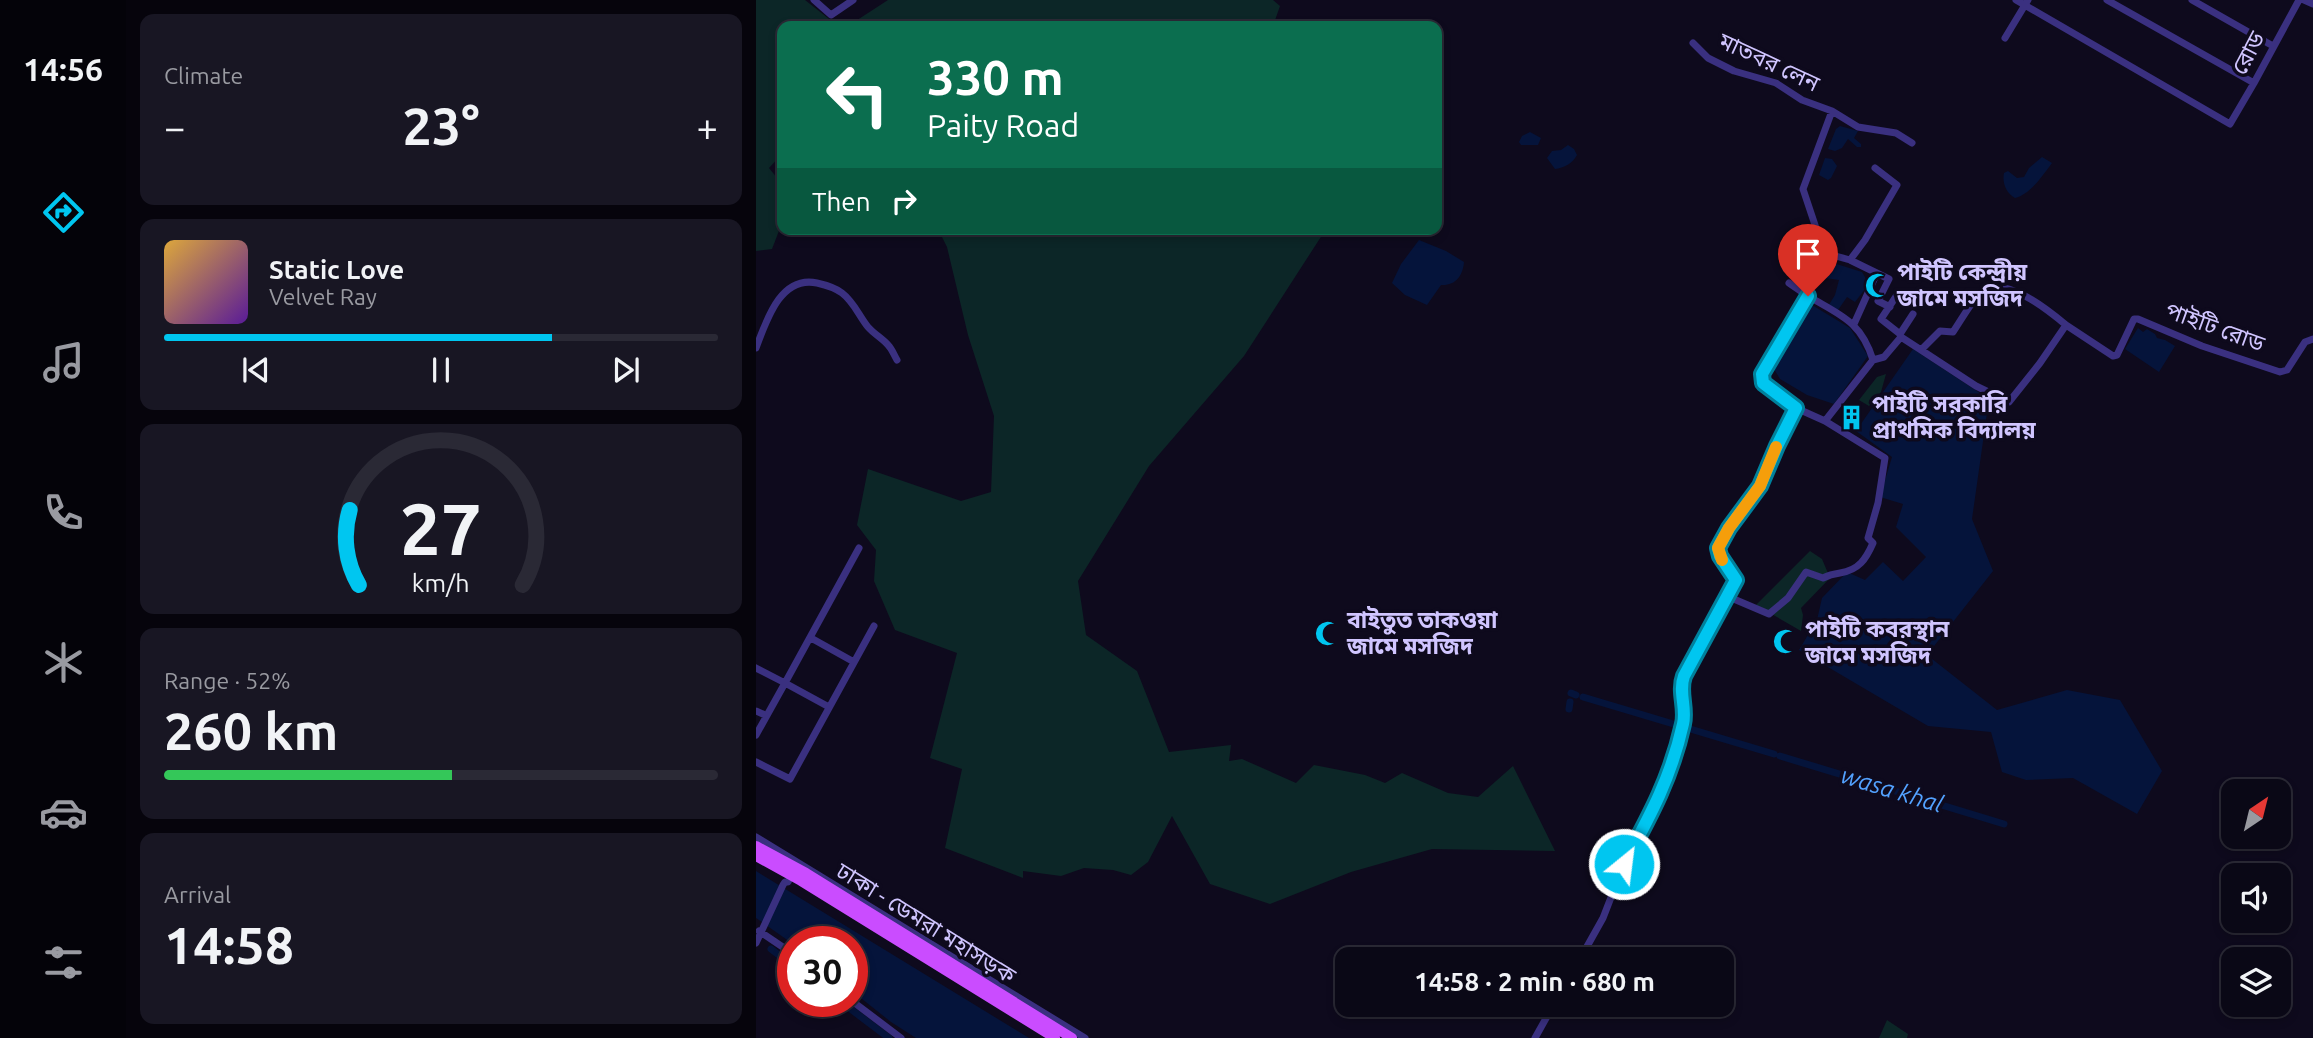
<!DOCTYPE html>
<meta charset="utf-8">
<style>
body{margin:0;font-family:Ubuntu,"Noto Sans Bengali",sans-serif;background:#181623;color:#f1f3f6;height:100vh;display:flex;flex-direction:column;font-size:26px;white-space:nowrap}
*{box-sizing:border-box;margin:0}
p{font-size:23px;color:#999aa1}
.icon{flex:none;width:38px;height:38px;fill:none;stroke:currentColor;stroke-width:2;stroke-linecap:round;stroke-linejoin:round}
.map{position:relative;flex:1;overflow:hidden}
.drawer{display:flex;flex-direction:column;gap:14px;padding:14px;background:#06040c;width:630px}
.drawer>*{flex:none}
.banner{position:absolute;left:21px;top:21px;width:665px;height:214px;border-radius:14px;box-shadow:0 4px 10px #0003,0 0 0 2px #2a2935;background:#0b6e4f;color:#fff;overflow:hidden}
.needle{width:46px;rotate:35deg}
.buttons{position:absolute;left:1465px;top:779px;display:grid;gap:14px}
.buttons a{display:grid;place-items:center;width:70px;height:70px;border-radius:14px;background:#0a0816;box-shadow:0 4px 10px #0003,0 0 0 2px #2a2935;font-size:35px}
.speed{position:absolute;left:21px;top:926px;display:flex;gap:14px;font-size:35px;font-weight:700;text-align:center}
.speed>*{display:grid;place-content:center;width:91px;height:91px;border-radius:50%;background:#0a0816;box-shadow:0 4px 10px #0003,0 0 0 2px #2a2935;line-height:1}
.speed .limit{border:10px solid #d22;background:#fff;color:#111}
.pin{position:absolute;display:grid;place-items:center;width:60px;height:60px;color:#fff;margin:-72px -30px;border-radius:50% 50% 50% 0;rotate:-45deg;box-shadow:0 0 7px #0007}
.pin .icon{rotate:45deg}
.me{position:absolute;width:77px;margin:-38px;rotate:29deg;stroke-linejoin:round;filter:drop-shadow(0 0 5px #0008)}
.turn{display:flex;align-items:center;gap:24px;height:147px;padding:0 35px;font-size:32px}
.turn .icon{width:91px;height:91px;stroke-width:2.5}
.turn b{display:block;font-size:49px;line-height:60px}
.then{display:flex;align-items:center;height:66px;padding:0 35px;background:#0003;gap:14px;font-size:26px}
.big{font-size:52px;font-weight:700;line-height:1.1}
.drawer .widget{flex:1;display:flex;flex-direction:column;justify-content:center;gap:10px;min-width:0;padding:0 24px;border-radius:14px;background:#181623}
.drawer .dial{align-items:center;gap:0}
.dial svg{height:182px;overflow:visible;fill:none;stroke:#2a2935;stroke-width:7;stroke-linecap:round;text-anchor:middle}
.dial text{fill:#f1f3f6;stroke:none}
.song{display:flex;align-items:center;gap:21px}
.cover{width:84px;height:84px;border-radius:10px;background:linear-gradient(135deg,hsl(40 70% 55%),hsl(270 70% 35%))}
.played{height:7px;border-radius:4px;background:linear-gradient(90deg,#00c6f0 70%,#2a2935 70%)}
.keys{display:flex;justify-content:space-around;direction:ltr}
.heat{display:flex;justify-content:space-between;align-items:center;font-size:38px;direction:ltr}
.charge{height:10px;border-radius:5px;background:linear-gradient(90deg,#34c759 52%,#2a2935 0)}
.trip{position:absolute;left:579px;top:947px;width:399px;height:70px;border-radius:14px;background:#0a0816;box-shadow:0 4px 10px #0003,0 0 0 2px #2a2935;font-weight:700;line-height:70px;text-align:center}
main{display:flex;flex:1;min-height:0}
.dock{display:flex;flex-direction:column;width:126px;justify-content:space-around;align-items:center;background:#040309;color:#999aa1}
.dock .icon{width:49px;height:49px}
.dock .current{color:#00c6f0}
.dock b{font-size:32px;color:#f1f3f6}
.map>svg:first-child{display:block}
.green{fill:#0c2627}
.water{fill:#05143b}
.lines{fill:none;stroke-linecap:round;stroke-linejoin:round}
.canal{stroke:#05143b;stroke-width:7}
.street{stroke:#3a3080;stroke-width:7}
.primary-bridge{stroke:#ca4cff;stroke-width:10}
.route-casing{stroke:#00819c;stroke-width:18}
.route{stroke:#00c6f0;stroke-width:12}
.slow{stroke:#f59e0b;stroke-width:12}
.labels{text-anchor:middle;stroke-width:7;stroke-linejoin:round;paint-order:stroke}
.street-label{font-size:23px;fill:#d0c5ff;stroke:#0e0a1d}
.poi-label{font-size:23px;font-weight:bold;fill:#d0c5ff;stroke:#0e0a1d;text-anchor:start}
.water-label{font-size:24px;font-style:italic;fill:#53a2ff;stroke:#0e0a1d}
</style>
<main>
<nav class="dock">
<b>14:56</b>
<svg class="icon current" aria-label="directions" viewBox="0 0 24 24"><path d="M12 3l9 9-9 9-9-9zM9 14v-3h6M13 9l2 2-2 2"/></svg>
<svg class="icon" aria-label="music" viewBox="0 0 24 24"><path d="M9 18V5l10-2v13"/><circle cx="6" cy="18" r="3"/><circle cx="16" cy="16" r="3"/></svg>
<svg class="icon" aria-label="phone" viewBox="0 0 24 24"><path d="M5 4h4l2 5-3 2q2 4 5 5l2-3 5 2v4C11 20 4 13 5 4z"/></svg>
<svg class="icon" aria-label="climate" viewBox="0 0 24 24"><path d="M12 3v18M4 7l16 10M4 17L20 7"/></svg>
<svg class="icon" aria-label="car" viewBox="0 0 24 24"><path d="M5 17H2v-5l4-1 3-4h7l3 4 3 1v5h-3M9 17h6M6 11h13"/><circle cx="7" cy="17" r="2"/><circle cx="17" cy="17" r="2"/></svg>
<svg class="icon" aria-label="filters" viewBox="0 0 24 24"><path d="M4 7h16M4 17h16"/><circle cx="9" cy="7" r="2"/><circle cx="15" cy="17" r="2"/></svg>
</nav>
<section class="drawer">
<div class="widget"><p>Climate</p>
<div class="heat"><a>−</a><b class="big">23°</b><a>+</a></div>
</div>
<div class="widget">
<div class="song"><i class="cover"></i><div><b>Static Love</b><p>Velvet Ray</p></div></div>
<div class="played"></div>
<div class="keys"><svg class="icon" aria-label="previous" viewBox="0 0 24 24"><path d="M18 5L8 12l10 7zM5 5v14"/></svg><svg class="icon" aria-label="pause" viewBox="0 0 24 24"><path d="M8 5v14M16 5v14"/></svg><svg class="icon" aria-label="next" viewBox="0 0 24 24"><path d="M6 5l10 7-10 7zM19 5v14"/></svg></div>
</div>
<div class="widget dial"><svg viewBox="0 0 100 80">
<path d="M14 69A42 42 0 1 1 86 69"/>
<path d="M14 69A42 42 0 0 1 10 36" stroke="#00c6f0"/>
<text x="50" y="56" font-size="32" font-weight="700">27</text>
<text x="50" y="72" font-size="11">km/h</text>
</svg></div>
<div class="widget"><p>Range · 52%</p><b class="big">260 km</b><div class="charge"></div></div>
<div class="widget"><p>Arrival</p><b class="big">14:58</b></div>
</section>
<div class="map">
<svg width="1557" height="1038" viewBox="0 0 1557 1038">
<rect width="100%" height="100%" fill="#0e0a1d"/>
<path class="green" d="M0,0H49L82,26H26V154L13,168L26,184V223L16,249L0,251Z
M132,0H517L524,6L517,26H92Z
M182,229H570L488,356L393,466L322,581L330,635L381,671L413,752L475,745L473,761L486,759L540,783L558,765L609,775L629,783L646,773L692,793L722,797L757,766L799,851L676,849L595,872L514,904L454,884L416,816L392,862L375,875L357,870L328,868L305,876L267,871V878L189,848L206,769L174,758L201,653L139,630L118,581L120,550L101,525L112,469L205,501L235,492L238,416L212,335L191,247Z
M1130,374L1125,392L1113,406L1103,400L1121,377Z
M1054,551L1066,559L1074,578L1045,608L1047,615L1045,631L1000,605Z
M1131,1020L1152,1034L1151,1038H1123Z"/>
<path class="water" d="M1084,126L1102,131L1098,138L1105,144V147H1101L1092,139L1086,148L1079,151L1072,149L1080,129Z
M774,132L785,138L782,145H765L763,142L766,136Z
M812,145L818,149L821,155C817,163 808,168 799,169L791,158L796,151L805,150Z
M1286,157L1296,163C1286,176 1275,194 1259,198C1250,193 1246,183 1248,173L1252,171L1261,178L1268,177L1273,168Z
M1069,158L1076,159L1081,166L1075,178L1072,180L1063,175Z
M663,240L690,251L708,262C707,276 699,286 685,285L671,305L649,295L636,283L645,264Z
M1071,261L1106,272L1113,284L1099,302L1091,297L1080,313L1071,308L1079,295L1083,280L1062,277Z
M1051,302L1094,328L1112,356L1078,404L1051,395L1024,379L1015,364Z
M1382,328L1387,332L1391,329L1399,334L1401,338L1409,340L1419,346L1403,372L1369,349Z
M1157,349L1233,399L1216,519L1237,571L1171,655L1241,710L1311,690L1364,700L1406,771L1381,814L1317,778L1270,780L1246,772L1235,732L1172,726L1043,650L1061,620L1066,598L1091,572L1109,580L1127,562L1147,581L1170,557L1140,527L1147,504L1124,497L1136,457L1100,431Z
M0,871L273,1038H160L135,1022L96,991V942H37V944L0,918Z"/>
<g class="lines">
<path class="canal" d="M815,693L820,695
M827,697L1018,754
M813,709L814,702
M1024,756L1248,824
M15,949L37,966
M84,1001L133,1038"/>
<path class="street" d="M58,0L75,15L97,0
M1260,0L1474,124L1498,83L1543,0
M1351,0L1498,83
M1436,0L1517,46
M1548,0L1557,4
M1249,38L1272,0
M937,43L952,58L978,71L1020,83L1046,100L1076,111L1047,189L1062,234L1065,252
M1076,111L1102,127L1140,133L1156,143
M1094,260L1109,240L1141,185L1119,168
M1033,283L1052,296L1065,252L1094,260L1133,279L1122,301L1134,307
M1141,295L1125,319L1144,334L1145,337L1165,350L1184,331L1197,332C1205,320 1213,306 1222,295C1245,271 1292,310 1310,325
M1052,296C1084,315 1105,321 1117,360L1069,421L1040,408L1007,383L1006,374Z
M1098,324L1120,275
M1144,334L1157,314
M0,348C10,322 24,275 61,283C70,285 78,287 86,293C98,302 103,316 112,327C118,334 127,339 132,345C136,349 138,355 141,360
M1165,350L1220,386L1253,402L1284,363L1310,325L1357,356L1361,355L1378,319H1382L1446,346L1524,372L1531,370L1549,342L1557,339
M1117,360L1128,357L1145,337
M973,597L1013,614L1032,598L1050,572L1067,578C1073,575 1077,574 1084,573C1103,570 1110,559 1117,543L1112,538L1122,503L1129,458L1069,421
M55,638L98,662
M0,668L29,683L0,735
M73,707L29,683L103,548
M0,711L9,715
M0,762L34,779L118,626
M0,837L329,1038
M3,931L37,954
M0,943L27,885L29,882H32L36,874
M824,959L847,918L868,864L907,792L919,760L928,717L926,682L935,660L980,583V578L964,556L962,548L973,529L1004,486L1021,446L1040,408
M96,1001L145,1038
M779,1038L798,1004"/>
<path class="primary-bridge" d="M0,846L50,873L316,1038
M0,856L45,881L299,1038"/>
</g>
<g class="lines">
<defs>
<path id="route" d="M868,864C894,816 915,778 927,724C931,708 922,692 928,676L980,580L964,556L962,548L973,528L1004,486L1021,446L1040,408L1007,383L1006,374L1052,296"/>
</defs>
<use href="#route" class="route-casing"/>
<use href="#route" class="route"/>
<path class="slow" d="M966,560L962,548L973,528L1004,486L1020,447"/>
</g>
<defs>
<symbol id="mosque-bare" viewBox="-9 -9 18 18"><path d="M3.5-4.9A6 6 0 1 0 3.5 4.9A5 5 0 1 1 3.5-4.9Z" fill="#00c6f0" stroke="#0e0a1d" stroke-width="2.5" paint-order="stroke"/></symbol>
<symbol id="building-bare" viewBox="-9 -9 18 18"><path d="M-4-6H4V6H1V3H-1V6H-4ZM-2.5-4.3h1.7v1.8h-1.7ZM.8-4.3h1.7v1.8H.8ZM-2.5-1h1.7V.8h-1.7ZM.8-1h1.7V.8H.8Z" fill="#00c6f0" stroke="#0e0a1d" stroke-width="2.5" paint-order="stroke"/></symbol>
</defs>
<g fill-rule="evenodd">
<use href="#mosque-bare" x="1104" y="268" width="35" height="35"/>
<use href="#building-bare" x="1078" y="400" width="35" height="35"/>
<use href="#mosque-bare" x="554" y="616" width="35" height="35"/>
<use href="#mosque-bare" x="1012" y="624" width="35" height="35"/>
</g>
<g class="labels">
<g class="street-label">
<text transform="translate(1492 53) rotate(-62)" y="8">রোড</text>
<text transform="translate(1013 62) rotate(25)" y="8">মাতবর লেন</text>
<text transform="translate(1459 327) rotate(20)" y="8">পাইটি রোড</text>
<text transform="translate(170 923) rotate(32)" y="8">ঢাকা - ডেমরা মহাসড়ক</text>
</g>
<g class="poi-label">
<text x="1141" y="280">পাইটি কেন্দ্রীয়<tspan x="1141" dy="26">জামে মসজিদ</tspan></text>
<text x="1116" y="412">পাইটি সরকারি<tspan x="1116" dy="26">প্রাথমিক বিদ্যালয়</tspan></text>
<text x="591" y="628">বাইতুত তাকওয়া<tspan x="591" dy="26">জামে মসজিদ</tspan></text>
<text x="1049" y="637">পাইটি কবরস্থান<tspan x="1049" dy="26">জামে মসজিদ</tspan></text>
</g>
<g class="water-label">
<text transform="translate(1136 790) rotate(17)" y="8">wasa khal</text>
</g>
</g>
</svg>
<div class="buttons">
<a><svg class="needle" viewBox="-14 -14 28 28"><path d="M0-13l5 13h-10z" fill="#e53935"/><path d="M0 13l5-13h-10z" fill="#999aa1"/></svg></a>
<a><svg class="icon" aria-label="sound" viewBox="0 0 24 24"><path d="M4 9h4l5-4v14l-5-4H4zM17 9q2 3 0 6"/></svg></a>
<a><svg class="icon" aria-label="layers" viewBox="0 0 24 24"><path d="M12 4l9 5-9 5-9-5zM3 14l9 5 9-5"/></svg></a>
</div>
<div class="speed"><div class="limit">30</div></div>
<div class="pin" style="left:1052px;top:296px;background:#d93025"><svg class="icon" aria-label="arrive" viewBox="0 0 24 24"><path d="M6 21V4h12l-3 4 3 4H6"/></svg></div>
<svg class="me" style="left:868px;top:864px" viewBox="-20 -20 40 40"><circle r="17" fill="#00c6f0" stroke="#fff" stroke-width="3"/><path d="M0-11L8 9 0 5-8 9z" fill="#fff"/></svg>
<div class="trip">14:58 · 2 min · 680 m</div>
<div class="banner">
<div class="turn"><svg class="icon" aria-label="left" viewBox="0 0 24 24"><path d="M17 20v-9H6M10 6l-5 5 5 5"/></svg><div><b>330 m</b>Paity Road</div></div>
<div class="then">Then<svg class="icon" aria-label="right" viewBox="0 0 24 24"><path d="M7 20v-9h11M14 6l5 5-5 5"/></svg></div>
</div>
</div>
</main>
